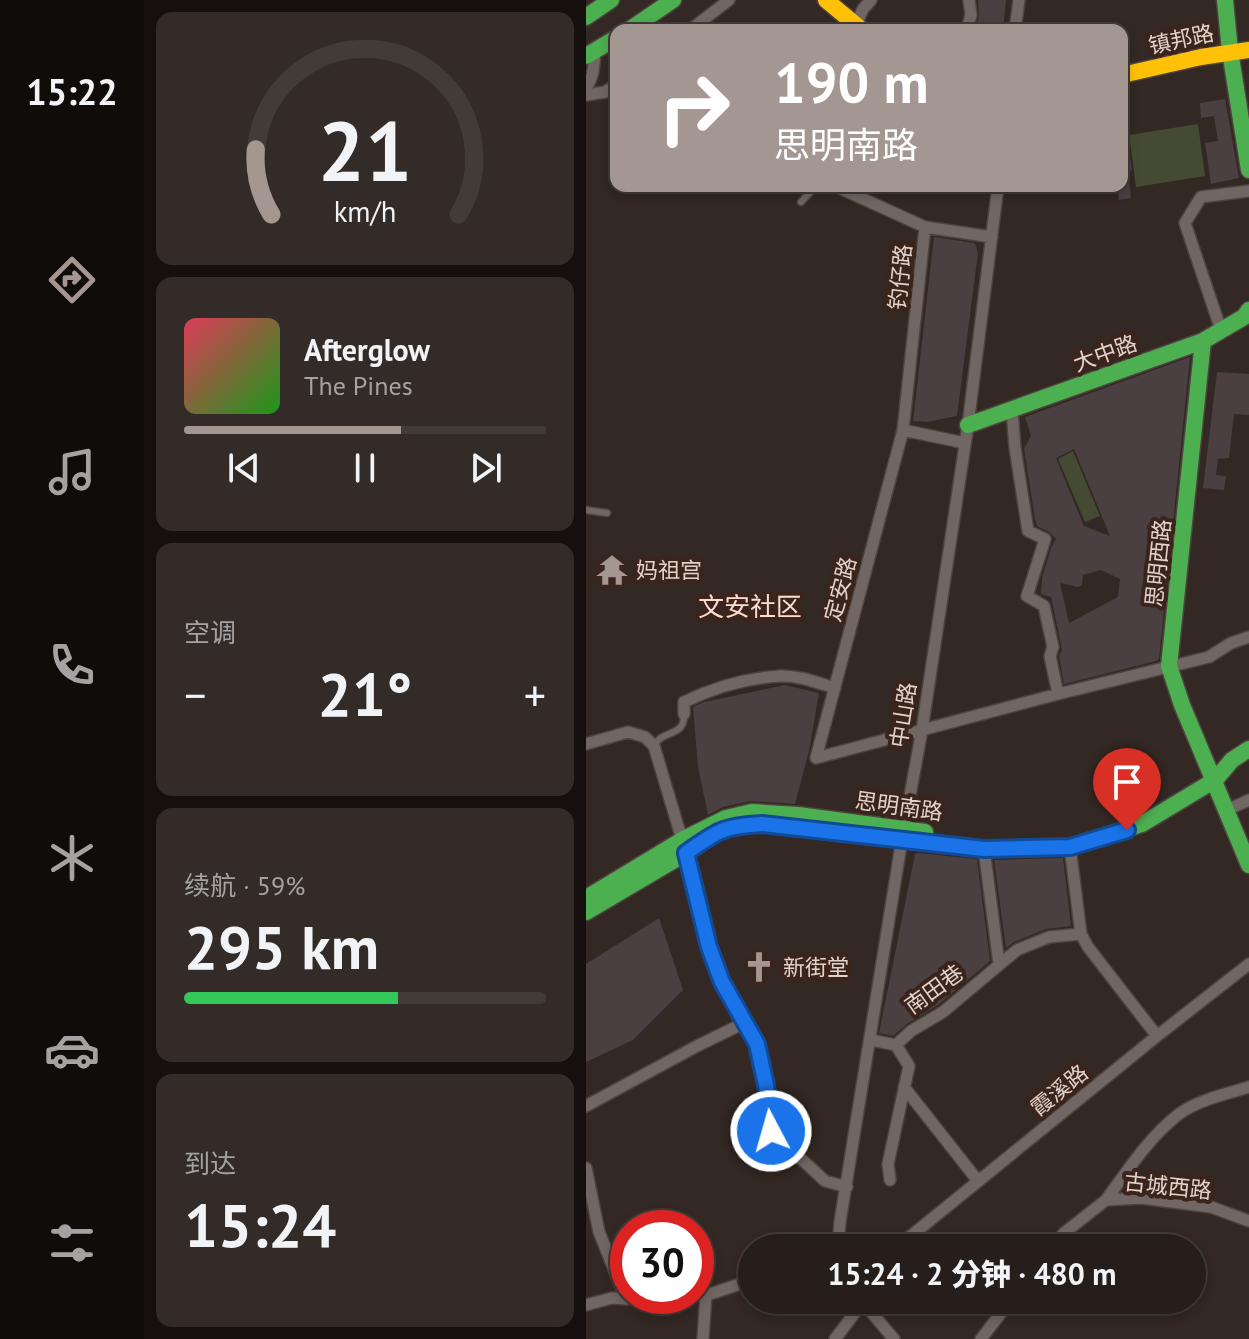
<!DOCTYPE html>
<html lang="zh">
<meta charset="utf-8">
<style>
body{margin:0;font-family:"PT Sans","Noto Sans SC",sans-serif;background:#322b27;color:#f1f3f6;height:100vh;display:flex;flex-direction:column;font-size:30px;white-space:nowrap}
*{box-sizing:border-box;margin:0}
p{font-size:26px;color:#a4a2a2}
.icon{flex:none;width:44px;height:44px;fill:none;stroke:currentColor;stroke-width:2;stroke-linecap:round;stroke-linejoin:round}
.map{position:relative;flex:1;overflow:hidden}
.details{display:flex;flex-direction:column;gap:12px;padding:12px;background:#15100e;width:442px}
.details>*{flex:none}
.banner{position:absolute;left:24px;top:24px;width:518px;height:168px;border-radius:16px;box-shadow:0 4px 12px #0003,0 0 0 2px #423c39;background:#a49691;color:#fff;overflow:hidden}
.speed{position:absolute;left:24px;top:1210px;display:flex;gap:16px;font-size:40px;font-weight:700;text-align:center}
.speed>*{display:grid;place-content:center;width:104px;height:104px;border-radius:50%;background:#261e1a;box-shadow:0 4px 12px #0003,0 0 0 2px #423c39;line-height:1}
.speed .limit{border:12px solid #d22;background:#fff;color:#111}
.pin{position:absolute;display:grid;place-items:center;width:68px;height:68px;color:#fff;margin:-82px -34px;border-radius:50% 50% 50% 0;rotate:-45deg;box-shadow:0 0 8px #0007}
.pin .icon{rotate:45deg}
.me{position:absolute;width:88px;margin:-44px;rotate:354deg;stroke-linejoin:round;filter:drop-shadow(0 0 6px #0008)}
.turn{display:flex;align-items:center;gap:28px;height:168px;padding:0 32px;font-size:36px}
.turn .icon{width:104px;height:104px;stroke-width:2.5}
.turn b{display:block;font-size:56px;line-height:68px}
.big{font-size:60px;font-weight:800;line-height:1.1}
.details .tile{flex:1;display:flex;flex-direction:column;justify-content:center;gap:12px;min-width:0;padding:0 28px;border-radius:16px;background:#322b27}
.details .dial{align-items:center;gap:0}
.dial svg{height:208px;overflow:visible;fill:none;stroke:#423c39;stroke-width:7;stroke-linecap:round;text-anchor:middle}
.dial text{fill:#f1f3f6;stroke:none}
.song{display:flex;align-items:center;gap:24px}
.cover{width:96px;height:96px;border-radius:12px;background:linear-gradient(135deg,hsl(350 70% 55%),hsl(120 70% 35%))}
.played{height:8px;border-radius:4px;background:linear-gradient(90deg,#a49691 60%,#423c39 60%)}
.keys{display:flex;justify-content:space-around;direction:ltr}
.heat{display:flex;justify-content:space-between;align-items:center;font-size:44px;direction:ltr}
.charge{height:12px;border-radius:6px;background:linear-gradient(90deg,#34c759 59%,#423c39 0)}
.trip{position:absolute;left:152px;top:1234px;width:468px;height:80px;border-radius:40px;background:#261e1a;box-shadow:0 4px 12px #0003,0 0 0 2px #423c39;font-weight:800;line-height:80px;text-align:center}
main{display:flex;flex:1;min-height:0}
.tabs{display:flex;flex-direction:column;width:144px;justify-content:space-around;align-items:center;background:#0f0c0a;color:#a4a2a2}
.tabs .icon{width:56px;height:56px}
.tabs .active{color:#a49691}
.tabs b{font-size:36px;color:#f1f3f6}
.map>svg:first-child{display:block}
.green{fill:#454b33}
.building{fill:#4a3f41;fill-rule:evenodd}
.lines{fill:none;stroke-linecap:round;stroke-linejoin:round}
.lane-casing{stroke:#4e433f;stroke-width:9}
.street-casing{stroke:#4e433f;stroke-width:14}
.fast-casing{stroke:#4e433f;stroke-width:19}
.slow-casing{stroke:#4e433f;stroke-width:19}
.lane{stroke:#706764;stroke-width:6}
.street{stroke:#706764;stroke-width:11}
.fast{stroke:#4caf50;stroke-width:16}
.slow{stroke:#ffc107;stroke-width:16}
.route-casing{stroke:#114b97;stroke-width:20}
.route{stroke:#1a73e8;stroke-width:14}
.labels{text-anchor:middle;stroke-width:8;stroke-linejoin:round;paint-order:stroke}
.street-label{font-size:22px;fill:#e1d2cc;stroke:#3a241c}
.poi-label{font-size:22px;fill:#e1d2cc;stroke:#3a241c;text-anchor:start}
.quarter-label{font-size:26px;fill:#fbddd2;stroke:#3a241c}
</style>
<main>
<nav class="tabs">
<b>15:22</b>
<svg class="icon active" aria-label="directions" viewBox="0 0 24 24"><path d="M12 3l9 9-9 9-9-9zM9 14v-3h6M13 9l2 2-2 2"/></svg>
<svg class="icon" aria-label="music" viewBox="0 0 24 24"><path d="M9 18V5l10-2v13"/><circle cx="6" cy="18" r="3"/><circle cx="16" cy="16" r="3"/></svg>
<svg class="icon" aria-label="phone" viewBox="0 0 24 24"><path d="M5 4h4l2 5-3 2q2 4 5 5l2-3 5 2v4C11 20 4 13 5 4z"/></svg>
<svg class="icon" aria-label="climate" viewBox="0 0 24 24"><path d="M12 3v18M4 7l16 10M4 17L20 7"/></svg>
<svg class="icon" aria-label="car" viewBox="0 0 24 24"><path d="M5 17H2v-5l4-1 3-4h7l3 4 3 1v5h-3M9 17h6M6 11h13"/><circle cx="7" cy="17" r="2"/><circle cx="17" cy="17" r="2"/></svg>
<svg class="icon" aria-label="filters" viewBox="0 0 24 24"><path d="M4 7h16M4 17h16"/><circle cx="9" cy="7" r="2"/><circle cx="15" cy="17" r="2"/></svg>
</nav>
<section class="details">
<div class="tile dial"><svg viewBox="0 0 100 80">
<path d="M14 69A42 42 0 1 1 86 69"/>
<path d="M14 69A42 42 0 0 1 8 44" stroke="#a49691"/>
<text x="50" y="56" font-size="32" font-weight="700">21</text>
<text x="50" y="72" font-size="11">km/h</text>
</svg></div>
<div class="tile">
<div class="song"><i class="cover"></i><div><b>Afterglow</b><p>The Pines</p></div></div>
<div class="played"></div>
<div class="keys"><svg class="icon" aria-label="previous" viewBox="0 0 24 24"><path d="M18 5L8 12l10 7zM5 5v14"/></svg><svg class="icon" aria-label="pause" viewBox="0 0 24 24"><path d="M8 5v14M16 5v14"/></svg><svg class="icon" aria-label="next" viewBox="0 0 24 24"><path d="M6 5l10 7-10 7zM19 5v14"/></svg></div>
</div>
<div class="tile"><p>空调</p>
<div class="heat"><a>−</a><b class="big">21°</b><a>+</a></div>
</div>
<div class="tile"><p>续航 · 59%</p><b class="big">295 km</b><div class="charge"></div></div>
<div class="tile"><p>到达</p><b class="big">15:24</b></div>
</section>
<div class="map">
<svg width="663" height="1339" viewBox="0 0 663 1339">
<rect width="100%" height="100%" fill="#332823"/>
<path class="green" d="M612,124L619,176L550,187L543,135Z
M487,451L514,516L499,522L472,459Z"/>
<path class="building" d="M392,0H420L417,30H390L393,14Z
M639,99L653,178L625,184L619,143L632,141L628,116L615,118L614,103Z
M536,132H541L546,171L542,172L545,198L533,200L531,186H536Z
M348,237L389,243L392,253L371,416L341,422L327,421Z
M604,357L573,659L570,661L478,684L473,656L476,650L475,645L465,597L455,594L456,578L465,548L470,539L463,532L451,526L449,519L438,449L445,436L439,417ZM488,449L524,536L498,526L470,458ZM515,570L534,579L532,597L483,623L474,583L492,587L496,585L497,575Z
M631,372L663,374V415L648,414L643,458L632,459L630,475L640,476L638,490L617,488Z
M199,685L233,693L223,751L209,804L164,801L137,807L122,815L112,767L107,707L118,702Z
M332,853L391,859L404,961L352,1005L321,1024L307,1036L293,1033L329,854Z
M477,858L485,926L460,929L428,942L420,948L408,860Z
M73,918L97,990L47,1040L0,1062V964Z"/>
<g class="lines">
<defs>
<path id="lane" d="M215,202L230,186
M0,510L21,513
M68,746C76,729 99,738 98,714"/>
<path id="street" d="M270,25L277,9L285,0
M104,30L143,0
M381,30L385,15L383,0
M429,30L433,0
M0,87C8,78 8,63 9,51
M0,95L19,92L30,85
M249,186L339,227L406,237
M339,227L317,430L230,758L472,694L623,657L645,643L663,637
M635,330L599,223L615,197L663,191
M426,411L429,448L442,531L459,539L441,596L458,606L467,647L464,656L472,694
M317,430L379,443
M98,714V702C127,688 162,678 194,676C212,675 232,683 249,688
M0,744L42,732L59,737L68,746L100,853L123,947L136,982L171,1044L180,1085L185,1131L239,1181L261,1187
M641,810L663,800
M484,847L495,934L502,947L571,1036
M398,849L413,964
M285,1040L310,1045
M318,1087L392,1181
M0,1106L111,1046L158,1023
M0,1168L13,1232L40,1299
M304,1180L302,1164L323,1066L310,1045L325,1031L357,1012L431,950L463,937L495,934
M520,1200C542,1170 563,1137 593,1114C612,1100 640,1094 663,1087
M252,1248L254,1222L316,839L336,730L382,425L412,186
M310,1248L571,1036L663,964
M466,1248L478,1233L520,1200L555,1198L625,1207L663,1221
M110,1295L124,1294L166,1280
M275,1300L308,1339
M0,1305L26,1298L40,1299L94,1296
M117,1339L120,1294
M249,1339L277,1302
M395,1339L425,1300"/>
<path id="fast" d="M639,0L644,51L663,170
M0,17L25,0
M43,30L87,0
M0,56L30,38
M617,341L583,666L596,705L663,865
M382,425L617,341L658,317L663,310
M0,898L96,840L140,818L166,812L212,815L339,832
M0,912L100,853L129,832L151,825L176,824L398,849L484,847L556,824L629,780L646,760L663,749"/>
<path id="slow" d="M240,0L276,30
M536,75L615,57L663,50"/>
</defs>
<use href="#lane" class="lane-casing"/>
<use href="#street" class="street-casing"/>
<use href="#fast" class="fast-casing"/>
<use href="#slow" class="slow-casing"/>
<use href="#lane" class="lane"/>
<use href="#street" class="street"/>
<use href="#fast" class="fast"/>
<use href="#slow" class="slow"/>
</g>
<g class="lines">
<defs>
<path id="route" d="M185,1131L180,1085L171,1044L136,982L123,947L100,853C131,831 137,826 176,824L398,849L484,847L541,830"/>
</defs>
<use href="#route" class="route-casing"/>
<use href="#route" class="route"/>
</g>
<defs>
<symbol id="temple-bare" viewBox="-9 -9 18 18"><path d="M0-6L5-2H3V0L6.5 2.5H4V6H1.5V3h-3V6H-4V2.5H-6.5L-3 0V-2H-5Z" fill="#a49691" stroke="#3a241c" stroke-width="2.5" paint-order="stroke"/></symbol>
<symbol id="church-bare" viewBox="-9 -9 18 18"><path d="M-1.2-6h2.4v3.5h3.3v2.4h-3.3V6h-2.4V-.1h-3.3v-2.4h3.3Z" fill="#a49691" stroke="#3a241c" stroke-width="2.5" paint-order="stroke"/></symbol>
</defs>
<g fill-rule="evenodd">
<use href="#temple-bare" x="4" y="548" width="44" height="44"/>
<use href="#church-bare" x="151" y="945" width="44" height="44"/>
</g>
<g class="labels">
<g class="street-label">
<text transform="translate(595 39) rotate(-12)" y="8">镇邦路</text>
<text transform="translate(314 277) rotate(-84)" y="8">钓仔路</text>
<text transform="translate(519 353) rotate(-20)" y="8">大中路</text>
<text transform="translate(572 563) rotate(-84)" y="8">思明西路</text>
<text transform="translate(254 589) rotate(-75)" y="8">定安路</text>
<text transform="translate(317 715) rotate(-81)" y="8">中山路</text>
<text transform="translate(313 806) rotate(8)" y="8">思明南路</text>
<text transform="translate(348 989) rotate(-36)" y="8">南田巷</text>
<text transform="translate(473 1090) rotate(-39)" y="8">霞溪路</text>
<text transform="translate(582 1186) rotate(6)" y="8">古城西路</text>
</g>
<g class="poi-label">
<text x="50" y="578">妈祖宫</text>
<text x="197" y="975">新街堂</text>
</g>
<g class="quarter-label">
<text x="164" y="616">文安社区</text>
</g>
</g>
</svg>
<div class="speed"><div class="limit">30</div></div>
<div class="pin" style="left:541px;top:830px;background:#d93025"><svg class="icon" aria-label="arrive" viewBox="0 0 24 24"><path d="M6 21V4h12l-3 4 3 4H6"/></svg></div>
<svg class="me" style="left:185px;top:1131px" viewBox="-20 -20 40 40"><circle r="17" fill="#1a73e8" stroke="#fff" stroke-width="3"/><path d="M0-11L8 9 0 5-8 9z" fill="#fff"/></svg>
<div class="trip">15:24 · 2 分钟 · 480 m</div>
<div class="banner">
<div class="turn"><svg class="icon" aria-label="right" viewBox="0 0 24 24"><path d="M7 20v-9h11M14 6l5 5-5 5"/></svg><div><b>190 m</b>思明南路</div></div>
</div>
</div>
</main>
